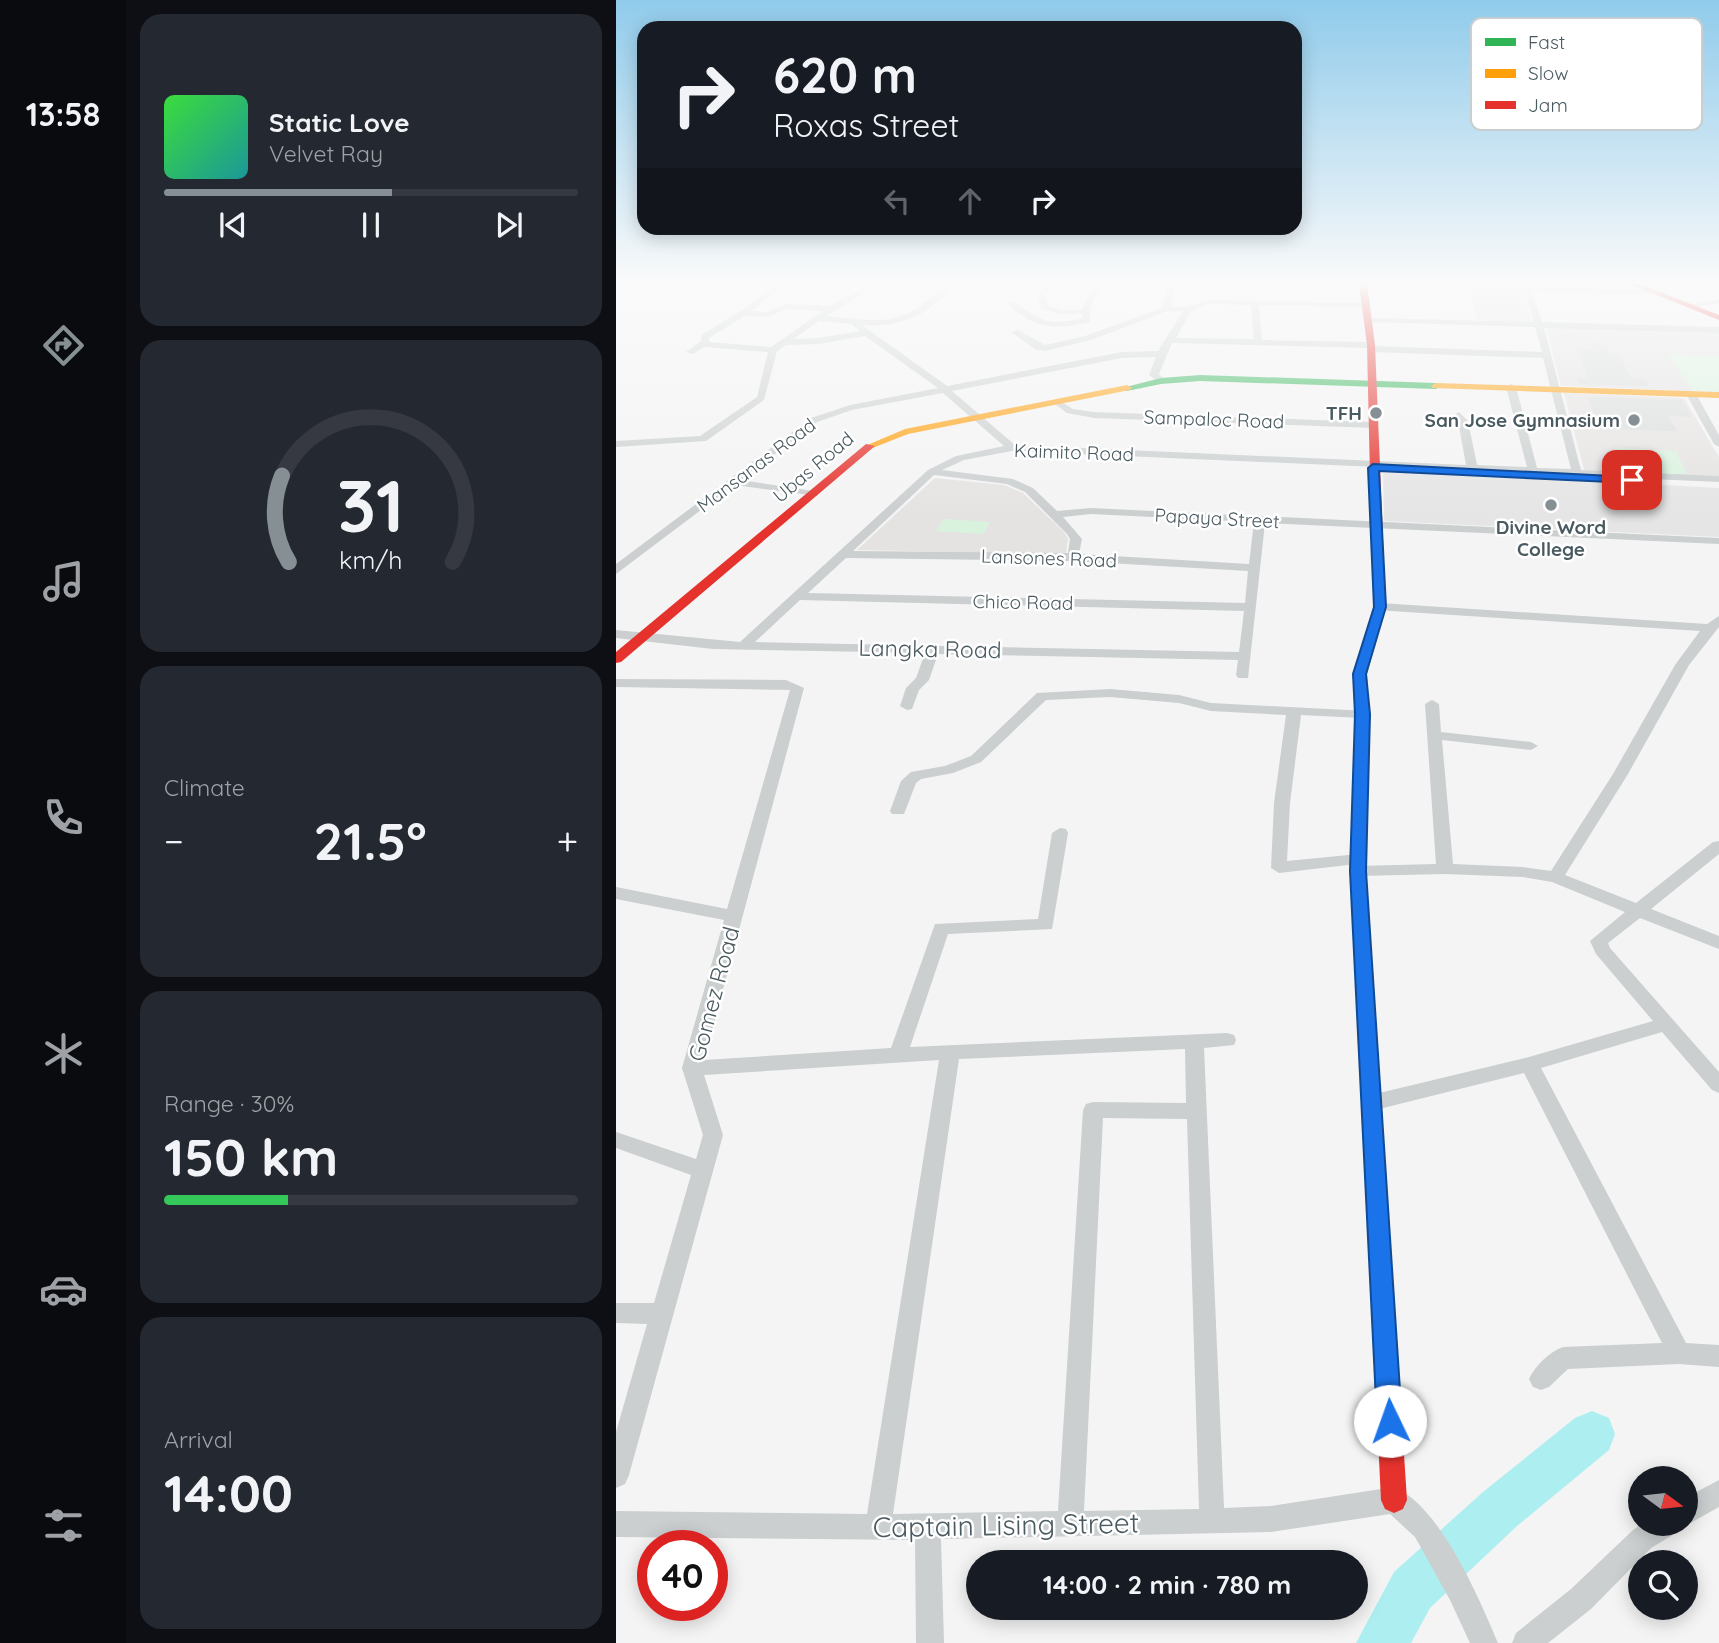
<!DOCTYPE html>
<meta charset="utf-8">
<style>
body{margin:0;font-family:Quicksand,sans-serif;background:#242831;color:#f1f3f6;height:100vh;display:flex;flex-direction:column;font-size:26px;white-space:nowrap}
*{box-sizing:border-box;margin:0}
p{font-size:23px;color:#9ea1a6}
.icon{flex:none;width:38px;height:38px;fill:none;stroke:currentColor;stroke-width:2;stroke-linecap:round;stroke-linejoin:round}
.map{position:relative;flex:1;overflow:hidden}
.sheet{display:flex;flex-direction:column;gap:14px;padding:14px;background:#0d0f14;width:490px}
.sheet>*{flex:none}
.hud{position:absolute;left:21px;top:21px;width:665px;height:214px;border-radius:21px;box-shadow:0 4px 18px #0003;background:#171b24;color:#f1f3f6;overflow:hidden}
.needle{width:46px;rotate:105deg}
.controls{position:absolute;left:1012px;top:1466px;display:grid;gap:14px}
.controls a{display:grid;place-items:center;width:70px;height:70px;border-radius:50%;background:#171b24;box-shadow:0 4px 18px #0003;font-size:35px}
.speed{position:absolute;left:21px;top:1530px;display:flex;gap:14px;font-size:35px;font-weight:700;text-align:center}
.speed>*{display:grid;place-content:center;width:91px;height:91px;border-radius:50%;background:#171b24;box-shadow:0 4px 18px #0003;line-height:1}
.speed .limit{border:10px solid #d22;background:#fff;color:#111}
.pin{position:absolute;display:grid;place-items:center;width:60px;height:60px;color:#fff;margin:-30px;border-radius:14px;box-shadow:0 4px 10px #0006}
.me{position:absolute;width:77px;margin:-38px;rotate:357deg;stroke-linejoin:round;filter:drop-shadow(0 0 5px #0008)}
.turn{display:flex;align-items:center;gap:24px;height:147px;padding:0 21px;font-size:32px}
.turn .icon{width:91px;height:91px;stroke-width:2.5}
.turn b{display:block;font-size:49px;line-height:60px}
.lanes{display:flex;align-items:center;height:66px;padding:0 21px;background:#0003;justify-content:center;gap:35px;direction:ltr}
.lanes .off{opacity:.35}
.big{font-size:52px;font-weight:700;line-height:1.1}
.sheet .widget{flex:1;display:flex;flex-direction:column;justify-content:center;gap:10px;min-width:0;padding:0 24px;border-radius:21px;background:#242831}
.sheet .dial{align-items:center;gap:0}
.dial svg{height:182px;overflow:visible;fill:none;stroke:#363941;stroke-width:7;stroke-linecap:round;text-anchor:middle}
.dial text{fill:#f1f3f6;stroke:none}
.song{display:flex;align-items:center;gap:21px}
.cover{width:84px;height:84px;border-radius:10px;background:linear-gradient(135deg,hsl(120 70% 55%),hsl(180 70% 35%))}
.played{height:7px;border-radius:4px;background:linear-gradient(90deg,#869094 55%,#363941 55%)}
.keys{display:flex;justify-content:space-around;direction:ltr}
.heat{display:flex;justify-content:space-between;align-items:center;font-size:38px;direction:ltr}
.charge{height:10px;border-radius:5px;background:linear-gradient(90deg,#34c759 30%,#363941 0)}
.trip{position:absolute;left:350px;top:1550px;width:402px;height:70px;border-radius:35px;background:#171b24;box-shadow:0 4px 18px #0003;font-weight:700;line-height:70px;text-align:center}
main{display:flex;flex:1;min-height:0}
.tab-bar{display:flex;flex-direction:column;width:126px;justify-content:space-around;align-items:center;background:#090b0e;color:#9ea1a6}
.tab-bar .icon{width:49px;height:49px}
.tab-bar .on{color:#869094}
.tab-bar b{font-size:32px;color:#f1f3f6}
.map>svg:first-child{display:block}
.commercial{fill:#e5e3e2}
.education{fill:#e6e5e6}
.green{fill:#d9f2de}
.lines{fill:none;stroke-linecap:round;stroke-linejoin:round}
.river{fill:#adeef0;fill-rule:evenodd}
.building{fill:#dadcdc}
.street{fill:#cbcfcf;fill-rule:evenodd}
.fast{fill:#30b455;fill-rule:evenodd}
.slow{fill:#ff9f0a;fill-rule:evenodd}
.jam{fill:#e5322d;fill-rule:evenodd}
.route{fill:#1a73e8;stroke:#114b97;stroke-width:2}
.poi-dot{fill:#869094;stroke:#fff;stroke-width:2.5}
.labels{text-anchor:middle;stroke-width:5;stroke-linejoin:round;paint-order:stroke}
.far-poi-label{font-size:19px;font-weight:bold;fill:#4a5a61;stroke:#fff;text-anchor:end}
.far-street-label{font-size:19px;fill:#4a5a61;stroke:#fff}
.street-label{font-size:23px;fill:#4a5a61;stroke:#fff}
.near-street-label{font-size:28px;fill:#4a5a61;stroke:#fff}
.key{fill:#fff;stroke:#c9ced0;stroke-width:2}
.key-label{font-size:19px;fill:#4a5a61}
</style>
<main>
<nav class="tab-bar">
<b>13:58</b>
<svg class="icon on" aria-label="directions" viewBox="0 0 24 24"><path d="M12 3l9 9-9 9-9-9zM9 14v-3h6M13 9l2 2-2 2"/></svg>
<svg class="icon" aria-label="music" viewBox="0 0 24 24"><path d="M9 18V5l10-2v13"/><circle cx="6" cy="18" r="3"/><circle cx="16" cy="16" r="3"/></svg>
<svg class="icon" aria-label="phone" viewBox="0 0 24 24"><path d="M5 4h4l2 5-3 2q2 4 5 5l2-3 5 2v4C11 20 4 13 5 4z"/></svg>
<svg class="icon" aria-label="climate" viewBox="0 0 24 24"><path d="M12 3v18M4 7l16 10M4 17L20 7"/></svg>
<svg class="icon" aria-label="car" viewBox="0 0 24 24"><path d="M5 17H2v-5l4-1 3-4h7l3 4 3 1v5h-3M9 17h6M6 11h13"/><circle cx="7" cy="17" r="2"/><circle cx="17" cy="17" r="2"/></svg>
<svg class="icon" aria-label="filters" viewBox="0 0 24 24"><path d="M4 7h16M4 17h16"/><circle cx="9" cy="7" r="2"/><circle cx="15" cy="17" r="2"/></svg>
</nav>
<section class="sheet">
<div class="widget">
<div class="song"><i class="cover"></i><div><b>Static Love</b><p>Velvet Ray</p></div></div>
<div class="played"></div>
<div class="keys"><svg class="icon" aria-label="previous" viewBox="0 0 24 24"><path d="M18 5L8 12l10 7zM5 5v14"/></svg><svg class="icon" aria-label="pause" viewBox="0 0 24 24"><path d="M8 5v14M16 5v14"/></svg><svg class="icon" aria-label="next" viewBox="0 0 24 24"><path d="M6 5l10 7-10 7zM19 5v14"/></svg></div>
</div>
<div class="widget dial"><svg viewBox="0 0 100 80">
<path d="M14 69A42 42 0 1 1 86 69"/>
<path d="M14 69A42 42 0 0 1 11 31" stroke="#869094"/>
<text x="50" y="56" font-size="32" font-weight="700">31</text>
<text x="50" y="72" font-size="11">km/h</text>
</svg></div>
<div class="widget"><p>Climate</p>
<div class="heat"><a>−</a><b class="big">21.5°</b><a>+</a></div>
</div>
<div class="widget"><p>Range · 30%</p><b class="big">150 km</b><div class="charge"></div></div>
<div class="widget"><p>Arrival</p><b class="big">14:00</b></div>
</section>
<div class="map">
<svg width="1103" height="1643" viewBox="0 0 1103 1643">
<rect width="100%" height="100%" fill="#f4f4f4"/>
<path class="commercial" d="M853,289L906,291L916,322L861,320Z
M930,327L1103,332V356L1053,354L1077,391L945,386Z
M948,393L1068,398L1103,457V476L969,473Z
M319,478L388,485L407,493L448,532L452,539L450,554L241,550Z"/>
<path class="education" d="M767,470L1103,488V537L768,521Z"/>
<path class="green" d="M1052,354L1103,356V392L1077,391Z
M1000,448L1060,451L1071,475L1008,472Z
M328,519L374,522L367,534L320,531Z"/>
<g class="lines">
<path class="river" d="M976,1411L993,1418L999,1434L993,1450L901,1526L814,1608L795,1643H740L778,1572L867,1492L959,1418Z"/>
</g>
<path class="building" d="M974,343L991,344L994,353H1003L1014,378L1030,379L1033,386L964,384L961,377L972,378L962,350L977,351Z
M971,397L1066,400L1075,417L1052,416L1061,431L986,429Z"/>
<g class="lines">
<path class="street" d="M163,283H171L135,311L151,312L169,304L215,306L256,283H265L210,316C267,322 288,328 330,283H338C316,314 285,328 246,325L331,386L506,352L542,351L567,311H551L475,340L429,351L419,349L395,332L402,330L429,345L469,336L546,308L552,283H560L555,307H571L592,300L751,303L755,305L751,307L643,305L646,340L755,342L758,346L926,352L919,327L753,322L749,320L753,318L918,322L908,291L668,285L664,283H750L1053,290L1050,294L916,291L926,322L1103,327V333L928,328L965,470L1103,476V482L967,476L966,480L962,481L956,476L923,474L922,478L918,479L912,474L862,472L857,476L851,471L396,451L348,460L326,470L397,479L417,488L441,511L475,508L1103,538V544L649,523L632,678H622L620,675L622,660L322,654L313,680L303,690L296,709L291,710L284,706L290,688L300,678L309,653L97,649L0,638V630L124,642L312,470L340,456L388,446L327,393L236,410L201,422L125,480L197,491L202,494L201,496L118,485L0,574V564L195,418L234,405L322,388L249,336L203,344L170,345L161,351L148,400L90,441L0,447V441L84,436L141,397L152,352L88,347L77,354L70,352L85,341L86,335L132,306ZM593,304L635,305L638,339L560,338L575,311ZM170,309L207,311L155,347L93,342V338L129,316L152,317ZM203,321L235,324L244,331L203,338L177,339ZM556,343L752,348L755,352L927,358L955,469L921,468L900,387L895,384L890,387L911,467L861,465L852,421L843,412L838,415L842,421L850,465L399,445L336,391L506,358L540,357L533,375L545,384L550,381L543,374ZM318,475L391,484L409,492L451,534L454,539L452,553L237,551ZM475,514L638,522L633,564L463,554L466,539L447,517ZM230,558L457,561L632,571L629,603L192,593ZM184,600L628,611L623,652L139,642Z
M431,283H439L430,295L432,306L446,310H466L478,283H486L474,307V322C441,330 417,329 392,304L399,302C424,322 435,326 467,318L466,314H446L425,309L422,295Z
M1103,299V303L1074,308L1070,306Z
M1075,391L1080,394L1103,435V447L1098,444L1070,394Z
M441,399L457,409L478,412L757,422L762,425L757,428L478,418L451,413L436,402Z
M764,603L1091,624L1103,616V627L1073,665L1012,774L949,875L1020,903L1097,842L1103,841V854L1035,909L1103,936V949L1024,918L992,943L994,948L1103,1072V1093L1096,1090L1046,1032L925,1068L1070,1343L1103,1345V1367L1063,1364L952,1369L933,1387L925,1390L917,1387L913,1379C919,1366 933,1352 947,1347L1046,1343L908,1073L755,1111L748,1108L745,1103L748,1098L755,1095L913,1057L1037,1021L980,954L974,941L1009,912L936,882L907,877L829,874L742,876L734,871L742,866L820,864L809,704L816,700L823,704L825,732L915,742L922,746L915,750L826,740L837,864L907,867L935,871L997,774L1059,665L1084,631L760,610V604Z
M0,679L170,680L188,688L88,1060L275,1048L319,924L422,919L436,833L444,828L450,829L452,833L436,929L332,934L294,1047L611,1033L618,1035L620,1040L618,1045L588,1048L608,1508L655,1506L778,1487C824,1506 863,1598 882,1643H854L834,1600L799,1537L774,1514L655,1532L325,1539L328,1643H300L299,1540L0,1537V1511L251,1514L323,1060L88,1075L107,1135L13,1475L9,1484L0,1488V1432L31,1324L0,1323V1303H38L75,1175L0,1148V1132L80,1159L87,1135L66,1068L108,920L0,899V887L111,909L174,690L0,687ZM569,1049L570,1103L477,1102L470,1104L467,1110L442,1511L277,1514L343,1059ZM487,1118L571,1119L583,1509L468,1511Z
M494,689L563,695L595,703L751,711L753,714L746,718L685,715L674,803L671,861L743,854L749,855L751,859L749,863L663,873L655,868L658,803L670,715L595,711L563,703L494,697L430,700L365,762L337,773L305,779L300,783L288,814H276L274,811L285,781L295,772L329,766L355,756L421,693Z
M1103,1480V1507L1069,1526L1065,1524H1069V1498Z
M1026,1524H1064L1060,1533L1035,1548L975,1609L932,1643H896L900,1633L955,1589L1017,1530Z"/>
<path class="fast" d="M584,375L820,383L825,386L820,389L584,381L545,384L511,391L506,388L545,378Z
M762,559L768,563L770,607L751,674L753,714L750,871L760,1026L758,1031L751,1033L744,1031L742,1026L734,871L739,714L737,674L758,607L756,563Z"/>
<path class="slow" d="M820,383L1103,392V398L817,388L815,386Z
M511,385L516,388L514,390L292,434L254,449L249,446L289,429Z"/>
<path class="jam" d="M743,283H751L759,345L768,563L762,567L756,563L751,345Z
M1011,283H1021L1103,315V320Z
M250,444L259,446L5,662L0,663V652Z
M751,1019L758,1021L760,1026L791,1500L787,1509L778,1513L769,1509L765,1500L742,1026L744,1021Z"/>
</g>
<linearGradient id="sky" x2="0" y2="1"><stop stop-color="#90cbeb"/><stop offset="0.55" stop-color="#fafafa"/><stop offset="1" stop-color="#fafafa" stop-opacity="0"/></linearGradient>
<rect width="1103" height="513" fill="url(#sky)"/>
<path class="route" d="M757,464L1016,477L1021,480L1016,483L763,471L770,607L750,674L754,714L750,871L786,1421L783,1429L774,1433L765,1429L761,1421L734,871L739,714L737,674L758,607L752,468Z"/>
<g class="poi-dot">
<circle cx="760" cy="413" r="7"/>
<circle cx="1018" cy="420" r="7"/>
<circle cx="935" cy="505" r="7"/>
</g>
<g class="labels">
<g class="far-poi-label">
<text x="746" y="420">TFH</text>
<text x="1004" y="427">San Jose Gymnasium</text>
<text x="935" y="534" text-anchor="middle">Divine Word<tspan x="935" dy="22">College</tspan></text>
</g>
<g class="far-street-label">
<text transform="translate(598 419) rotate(2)" y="7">Sampaloc Road</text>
<text transform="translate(458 452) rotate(2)" y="7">Kaimito Road</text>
<text transform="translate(140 465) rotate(-37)" y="7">Mansanas Road</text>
<text transform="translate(197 467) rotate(-40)" y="7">Ubas Road</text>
<text transform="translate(601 518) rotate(3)" y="7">Papaya Street</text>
<text transform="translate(433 558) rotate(2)" y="7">Lansones Road</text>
<text transform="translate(407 602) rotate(1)" y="7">Chico Road</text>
</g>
<g class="street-label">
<text transform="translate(314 649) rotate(1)" y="8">Langka Road</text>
<text transform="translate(98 994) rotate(-75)" y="8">Gomez Road</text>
</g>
<g class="near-street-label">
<text transform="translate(390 1525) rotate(-1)" y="10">Captain Lising Street</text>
</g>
</g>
<rect x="855" y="18" width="231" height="112" rx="10" class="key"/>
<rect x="869" y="38" width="31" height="8" fill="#30b455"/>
<rect x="869" y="69" width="31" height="9" fill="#ff9f0a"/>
<rect x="869" y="101" width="31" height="8" fill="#e5322d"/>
<g class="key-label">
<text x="912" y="49">Fast</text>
<text x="912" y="80">Slow</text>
<text x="912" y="112">Jam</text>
</g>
</svg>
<div class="controls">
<a><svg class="needle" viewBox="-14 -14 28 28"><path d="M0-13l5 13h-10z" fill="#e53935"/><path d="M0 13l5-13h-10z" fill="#9ea1a6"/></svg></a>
<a><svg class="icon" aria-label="search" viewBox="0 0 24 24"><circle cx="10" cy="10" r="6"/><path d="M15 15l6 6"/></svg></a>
</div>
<div class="speed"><div class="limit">40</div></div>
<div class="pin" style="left:1016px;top:480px;background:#d93025"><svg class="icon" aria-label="arrive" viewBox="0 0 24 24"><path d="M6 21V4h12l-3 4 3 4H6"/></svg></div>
<svg class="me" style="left:774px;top:1421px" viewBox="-20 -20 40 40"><circle r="19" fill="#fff"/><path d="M0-13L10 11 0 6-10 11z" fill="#1a73e8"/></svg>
<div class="trip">14:00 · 2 min · 780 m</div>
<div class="hud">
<div class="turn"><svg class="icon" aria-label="right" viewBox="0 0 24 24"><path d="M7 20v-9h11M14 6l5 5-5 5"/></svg><div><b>620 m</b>Roxas Street</div></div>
<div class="lanes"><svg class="icon off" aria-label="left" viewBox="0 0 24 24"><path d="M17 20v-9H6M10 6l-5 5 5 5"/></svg><svg class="icon off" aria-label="ahead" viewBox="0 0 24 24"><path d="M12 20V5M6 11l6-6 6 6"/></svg><svg class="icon" aria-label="right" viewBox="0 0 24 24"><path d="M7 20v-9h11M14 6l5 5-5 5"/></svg></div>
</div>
</div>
</main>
